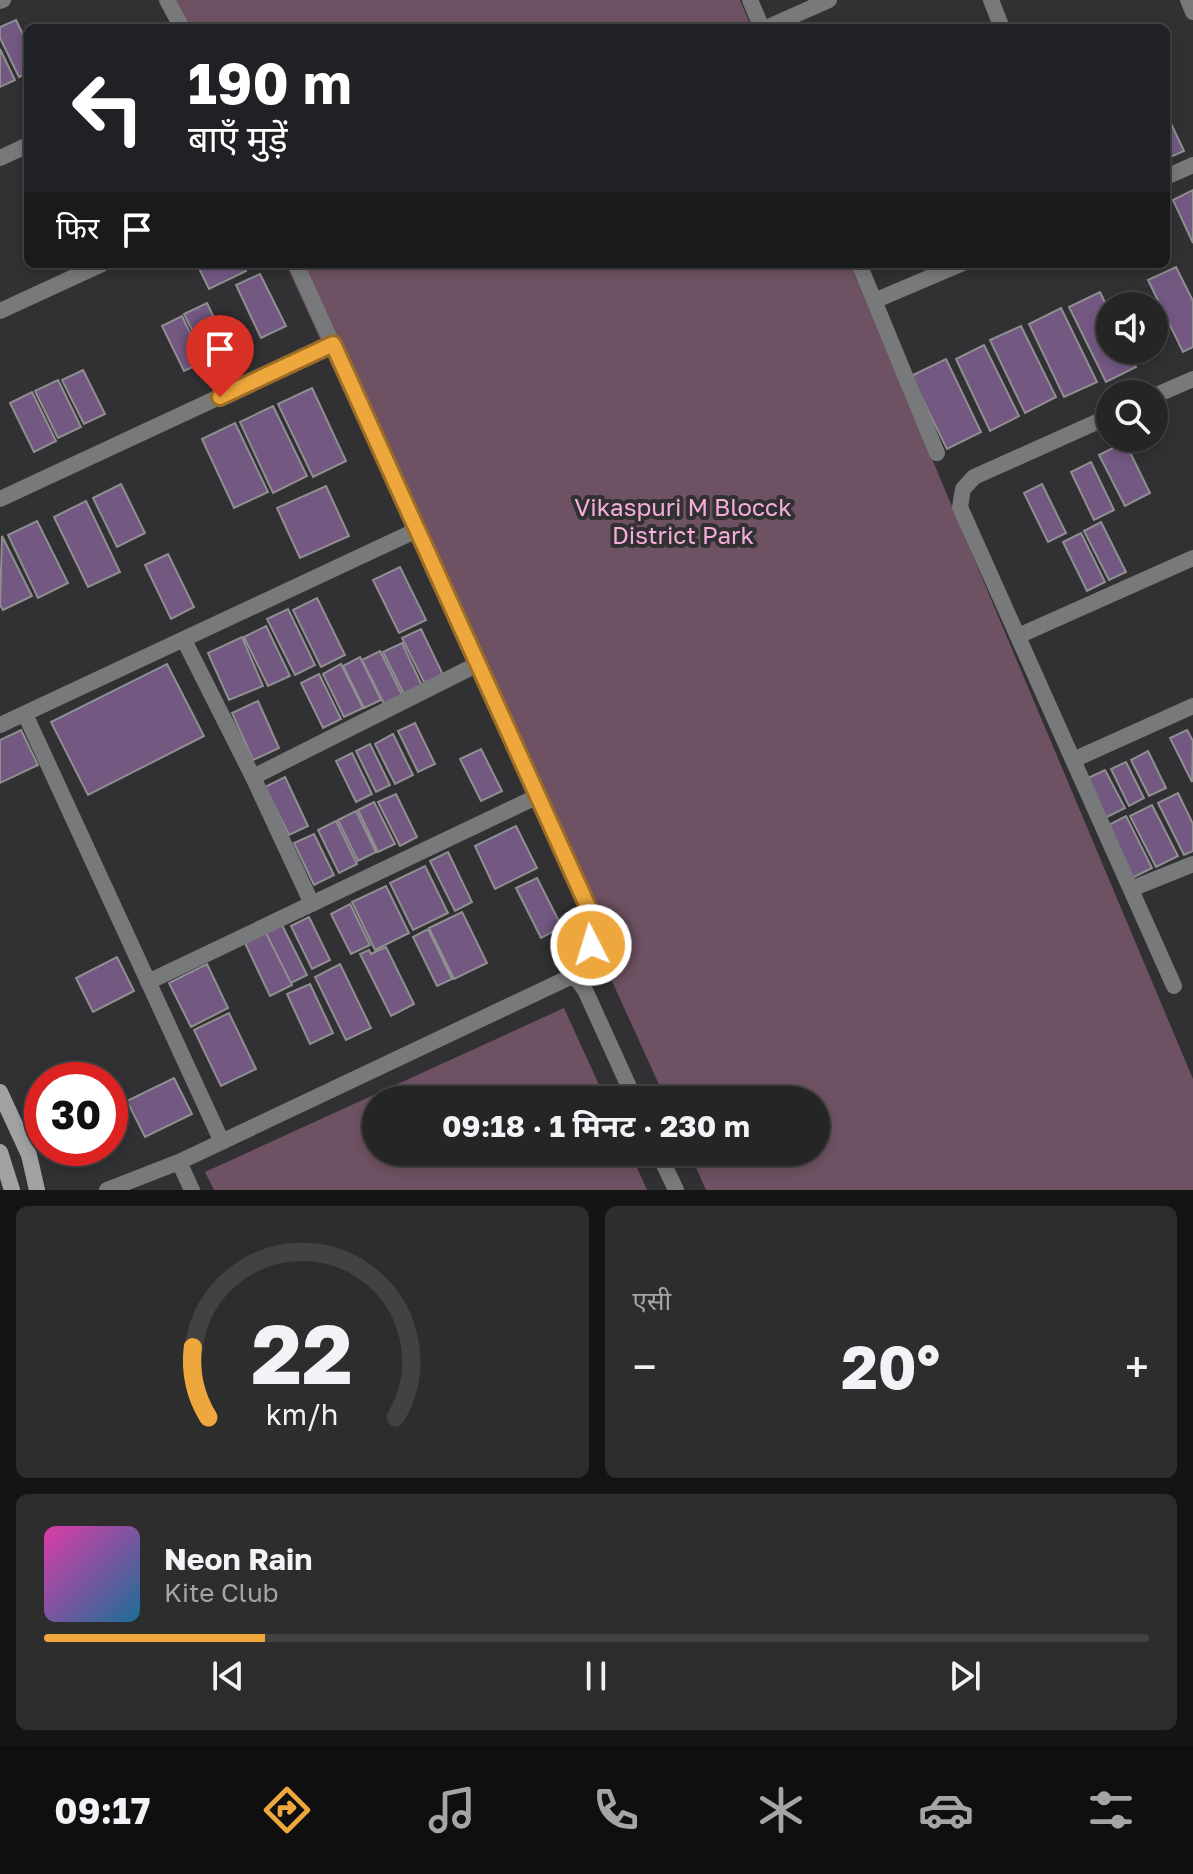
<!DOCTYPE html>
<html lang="hi">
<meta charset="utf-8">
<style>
body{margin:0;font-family:"Golos Text","Noto Sans Devanagari",sans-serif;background:#2d2d2e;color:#f1f3f6;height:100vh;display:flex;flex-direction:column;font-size:30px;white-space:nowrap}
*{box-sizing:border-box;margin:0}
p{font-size:26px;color:#a3a5a7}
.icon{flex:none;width:44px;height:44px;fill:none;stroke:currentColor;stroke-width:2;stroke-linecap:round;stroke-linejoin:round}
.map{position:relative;height:1190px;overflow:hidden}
.details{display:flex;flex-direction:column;gap:16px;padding:16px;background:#141415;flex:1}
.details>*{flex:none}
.top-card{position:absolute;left:24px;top:24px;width:1146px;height:244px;border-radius:12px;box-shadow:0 4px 12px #0003,0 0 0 2px #424243;background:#202124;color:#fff;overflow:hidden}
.tools{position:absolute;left:1096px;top:292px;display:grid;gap:16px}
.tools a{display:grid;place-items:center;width:72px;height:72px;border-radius:50%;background:#252526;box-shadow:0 4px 12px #0003,0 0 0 2px #424243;font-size:40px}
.speed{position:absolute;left:24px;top:1062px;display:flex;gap:16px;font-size:40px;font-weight:700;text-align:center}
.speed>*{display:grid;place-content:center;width:104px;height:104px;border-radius:50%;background:#252526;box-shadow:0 4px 12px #0003,0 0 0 2px #424243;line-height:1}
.speed .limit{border:12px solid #d22;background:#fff;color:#111}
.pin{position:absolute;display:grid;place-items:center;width:68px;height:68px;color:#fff;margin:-82px -34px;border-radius:50% 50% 50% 0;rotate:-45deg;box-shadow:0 0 8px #0007}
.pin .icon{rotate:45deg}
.me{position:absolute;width:88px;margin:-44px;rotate:355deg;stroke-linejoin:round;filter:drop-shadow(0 0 6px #0008)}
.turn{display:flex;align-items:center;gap:28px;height:168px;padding:0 32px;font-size:36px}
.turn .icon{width:104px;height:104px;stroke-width:2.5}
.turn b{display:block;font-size:56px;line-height:68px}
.then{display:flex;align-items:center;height:76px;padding:0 32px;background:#0003;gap:16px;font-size:30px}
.big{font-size:60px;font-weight:700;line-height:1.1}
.details .widget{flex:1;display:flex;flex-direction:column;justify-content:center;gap:12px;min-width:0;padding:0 28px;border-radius:12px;background:#2d2d2e}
.details .dial{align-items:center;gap:0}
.dial svg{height:208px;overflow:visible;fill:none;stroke:#424243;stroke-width:7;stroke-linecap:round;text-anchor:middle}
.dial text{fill:#f1f3f6;stroke:none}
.song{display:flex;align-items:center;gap:24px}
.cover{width:96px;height:96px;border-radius:12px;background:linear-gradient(135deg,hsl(320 70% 55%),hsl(200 70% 35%))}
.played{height:8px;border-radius:4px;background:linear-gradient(90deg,#eea73c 20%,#424243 20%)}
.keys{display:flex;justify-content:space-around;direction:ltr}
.heat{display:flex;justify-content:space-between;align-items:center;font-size:44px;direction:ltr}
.details .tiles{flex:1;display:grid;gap:16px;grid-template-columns:1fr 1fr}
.widget:last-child{grid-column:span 2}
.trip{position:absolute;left:362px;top:1086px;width:468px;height:80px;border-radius:40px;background:#252526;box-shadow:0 4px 12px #0003,0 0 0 2px #424243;font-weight:700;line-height:80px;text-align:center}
.tabs{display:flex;height:128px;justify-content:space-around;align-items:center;background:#0f0f0f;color:#a3a5a7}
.tabs .icon{width:56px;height:56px}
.tabs .selected{color:#eea73c}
.tabs b{font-size:36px;color:#f1f3f6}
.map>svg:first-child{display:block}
.green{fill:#6e5162}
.building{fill:#735882;stroke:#8f8e90;stroke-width:2}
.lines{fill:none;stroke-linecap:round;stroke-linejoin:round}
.street{stroke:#78797a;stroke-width:16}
.secondary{stroke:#a0a2a3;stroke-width:16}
.route-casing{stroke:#9b6d27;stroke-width:20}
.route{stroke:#eea73c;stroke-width:14}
.labels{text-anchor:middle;stroke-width:8;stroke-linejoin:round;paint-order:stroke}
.park-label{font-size:24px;fill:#f7add9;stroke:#313133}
</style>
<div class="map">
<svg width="1193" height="1190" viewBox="0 0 1193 1190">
<rect width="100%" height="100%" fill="#313133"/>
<path class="green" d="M167,0H740L752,28H179Z
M286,264H850L1193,1079V1190H706L689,1152H816V1100H666Z
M564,1008L606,1100H376V1152H630L647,1190H214L205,1172Z"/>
<path class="building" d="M16,20L28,45V72L19,77L0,38V27Z
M0,49L15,80L0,87Z
M1166,113L1184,151L1166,159Z
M1193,190V243L1173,200Z
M197,264H242L246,271L209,289Z
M1176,267L1193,301V347L1183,352L1148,280Z
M260,274L286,326L261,338L236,285Z
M1100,292L1110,313V350H1128L1136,367L1106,382L1069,307Z
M207,303L233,358L211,368L184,314Z
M1061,308L1097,382L1064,397L1029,324Z
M182,316L204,362L184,371L162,326Z
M1021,326L1056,397L1025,413L990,340Z
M984,345L1019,416L990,431L956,359Z
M946,359L981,432L947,449L911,376Z
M83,370L105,414L84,424L62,380Z
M58,380L81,427L58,438L35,391Z
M312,388L346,461L313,477L278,404Z
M32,392L56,441L34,452L10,403Z
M273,406L307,476L273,493L240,422Z
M235,423L268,492L234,508L202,439Z
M1125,442L1150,493L1125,506L1099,455Z
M1091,462L1114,510L1094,520L1071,472Z
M121,484L145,533L117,547L93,498Z
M1042,484L1066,533L1048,542L1024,493Z
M326,486L349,536L300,558L277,508Z
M86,501L120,572L88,587L54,517Z
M37,521L68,583L38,598L8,535Z
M1101,522L1126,572L1109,580L1084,531Z
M1081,533L1105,582L1087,591L1063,542Z
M2,536L32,596L3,610L0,605Z
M168,554L194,607L171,619L145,565Z
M400,567L426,620L399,633L373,580Z
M317,598L345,655L321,667L293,610Z
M288,609L315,665L295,675L267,619Z
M266,626L290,676L268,686L244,637Z
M421,629L444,677L426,686L402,638Z
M242,637L263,686L229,700L208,653Z
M402,643L423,688L405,696L383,652Z
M380,651L403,697L385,706L362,660Z
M360,657L381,700L364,708L343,666Z
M167,664L204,736L88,795L51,722Z
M341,664L363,708L344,717L323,674Z
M319,674L341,719L323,728L301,683Z
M258,701L279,748L253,760L232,713Z
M415,723L435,764L418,772L398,731Z
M21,730L38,765L0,783V740Z
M1187,730L1193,741L1192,782L1170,738Z
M393,734L413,775L395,784L375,744Z
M370,744L390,785L376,792L356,751Z
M481,749L502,791L481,801L460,759Z
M1148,751L1166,788L1149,796L1131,760Z
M352,753L372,794L356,802L336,761Z
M1126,762L1144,798L1129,806L1111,769Z
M1105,770L1125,808L1105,818L1086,779Z
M285,777L308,826L289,835L265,787Z
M1178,793L1193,824V851L1184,855L1158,803Z
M396,794L417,837L400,846L378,802Z
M374,802L395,844L378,852L358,810Z
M1152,805L1178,856L1156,867L1130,816Z
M356,811L376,852L358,861L338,820Z
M1126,816L1152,868L1132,878L1107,826Z
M336,821L357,864L339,873L318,830Z
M516,826L537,868L495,889L475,846Z
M314,834L334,875L314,885L294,843Z
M448,852L472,902L455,911L430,861Z
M425,866L448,913L413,930L390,883Z
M537,878L562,927L541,938L516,888Z
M386,886L409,933L375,950L352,902Z
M350,904L370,945L351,954L331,914Z
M462,912L487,963L454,979L429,928Z
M309,917L330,960L312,969L291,926Z
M282,925L307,975L291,983L266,933Z
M428,929L452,979L437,986L413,937Z
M265,931L292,985L270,996L244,941Z
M386,947L414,1004L391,1016L360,954L369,950L371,954Z
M117,957L134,991L93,1012L76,978Z
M207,964L228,1008L191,1027L169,983Z
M340,964L371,1028L346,1040L315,977Z
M310,984L333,1033L310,1044L287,994Z
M229,1013L256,1069L221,1086L194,1030Z
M174,1078L192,1114L145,1137L127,1101Z"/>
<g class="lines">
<path class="street" d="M167,0L182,28
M750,0L762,28
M991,0L1002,28
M1188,0L1193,12
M0,1L3,0
M766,28L829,0
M0,158L28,145
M1166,177L1193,165
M296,264L592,916L591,945L576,978
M859,264L937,453
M874,301L961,264
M0,311L102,264
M1154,396L1193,379
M1110,416L974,477L963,489L960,507L1174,986
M0,499L333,344
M1018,636L1193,558
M184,640L253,777
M25,714L222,1142
M0,725L417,530
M1073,760L1193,706
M1131,889L1193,864
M312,904L253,777L478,664
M148,982L538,796
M658,1152L676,1190
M179,1162L192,1190
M107,1190L179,1162L568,978H576L585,990L635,1100"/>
<path class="secondary" d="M0,1092L29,1155L37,1190
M0,1152L12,1190"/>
</g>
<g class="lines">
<defs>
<path id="route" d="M220,397L333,344L589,909L594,930L591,945"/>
</defs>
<use href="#route" class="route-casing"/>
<use href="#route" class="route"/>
</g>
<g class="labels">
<g class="park-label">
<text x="683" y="516">Vikaspuri M Blocck<tspan x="683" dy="28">District Park</tspan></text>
</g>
</g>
</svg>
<div class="tools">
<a><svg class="icon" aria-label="sound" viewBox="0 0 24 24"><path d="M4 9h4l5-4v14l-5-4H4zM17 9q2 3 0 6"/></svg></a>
<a><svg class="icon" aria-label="search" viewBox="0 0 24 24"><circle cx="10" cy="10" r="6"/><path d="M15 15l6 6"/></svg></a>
</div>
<div class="speed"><div class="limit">30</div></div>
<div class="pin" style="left:220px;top:397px;background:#d93025"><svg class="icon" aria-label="arrive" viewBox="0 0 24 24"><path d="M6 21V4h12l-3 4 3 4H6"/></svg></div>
<svg class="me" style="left:591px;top:945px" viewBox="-20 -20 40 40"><circle r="17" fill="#eea73c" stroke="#fff" stroke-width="3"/><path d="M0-11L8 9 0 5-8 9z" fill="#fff"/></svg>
<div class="trip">09:18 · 1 मिनट · 230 m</div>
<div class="top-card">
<div class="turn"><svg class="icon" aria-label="left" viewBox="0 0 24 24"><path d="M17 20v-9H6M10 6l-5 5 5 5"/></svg><div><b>190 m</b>बाएँ मुड़ें</div></div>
<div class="then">फिर<svg class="icon" aria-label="arrive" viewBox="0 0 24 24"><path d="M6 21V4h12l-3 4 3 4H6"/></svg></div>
</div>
</div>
<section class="details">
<div class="tiles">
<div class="widget dial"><svg viewBox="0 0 100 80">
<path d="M14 69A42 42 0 1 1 86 69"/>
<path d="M14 69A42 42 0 0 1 8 42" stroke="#eea73c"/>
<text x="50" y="56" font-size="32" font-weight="700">22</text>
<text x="50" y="72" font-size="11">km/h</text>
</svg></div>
<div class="widget"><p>एसी</p>
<div class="heat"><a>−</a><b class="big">20°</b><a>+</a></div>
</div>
<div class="widget">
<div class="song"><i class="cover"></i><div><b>Neon Rain</b><p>Kite Club</p></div></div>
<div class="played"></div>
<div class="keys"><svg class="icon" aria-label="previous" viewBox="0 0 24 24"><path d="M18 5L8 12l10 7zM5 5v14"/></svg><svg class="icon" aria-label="pause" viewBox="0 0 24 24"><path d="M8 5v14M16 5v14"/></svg><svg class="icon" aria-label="next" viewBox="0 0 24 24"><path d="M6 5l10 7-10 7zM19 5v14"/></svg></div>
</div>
</div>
</section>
<nav class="tabs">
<b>09:17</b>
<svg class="icon selected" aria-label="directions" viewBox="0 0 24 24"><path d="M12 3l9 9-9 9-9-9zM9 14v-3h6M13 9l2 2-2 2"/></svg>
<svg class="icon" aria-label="music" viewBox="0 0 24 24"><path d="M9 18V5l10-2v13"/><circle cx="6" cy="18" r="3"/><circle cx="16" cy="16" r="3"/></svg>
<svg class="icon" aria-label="phone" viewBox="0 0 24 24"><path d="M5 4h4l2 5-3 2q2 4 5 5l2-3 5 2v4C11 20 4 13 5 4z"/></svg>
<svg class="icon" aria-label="climate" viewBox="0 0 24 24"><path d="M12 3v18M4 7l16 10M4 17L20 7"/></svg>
<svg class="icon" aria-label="car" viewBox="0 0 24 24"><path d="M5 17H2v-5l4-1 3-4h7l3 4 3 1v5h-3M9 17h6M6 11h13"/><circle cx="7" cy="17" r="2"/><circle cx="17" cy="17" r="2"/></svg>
<svg class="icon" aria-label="filters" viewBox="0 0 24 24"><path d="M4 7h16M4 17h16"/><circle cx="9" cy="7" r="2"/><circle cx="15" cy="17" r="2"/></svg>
</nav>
